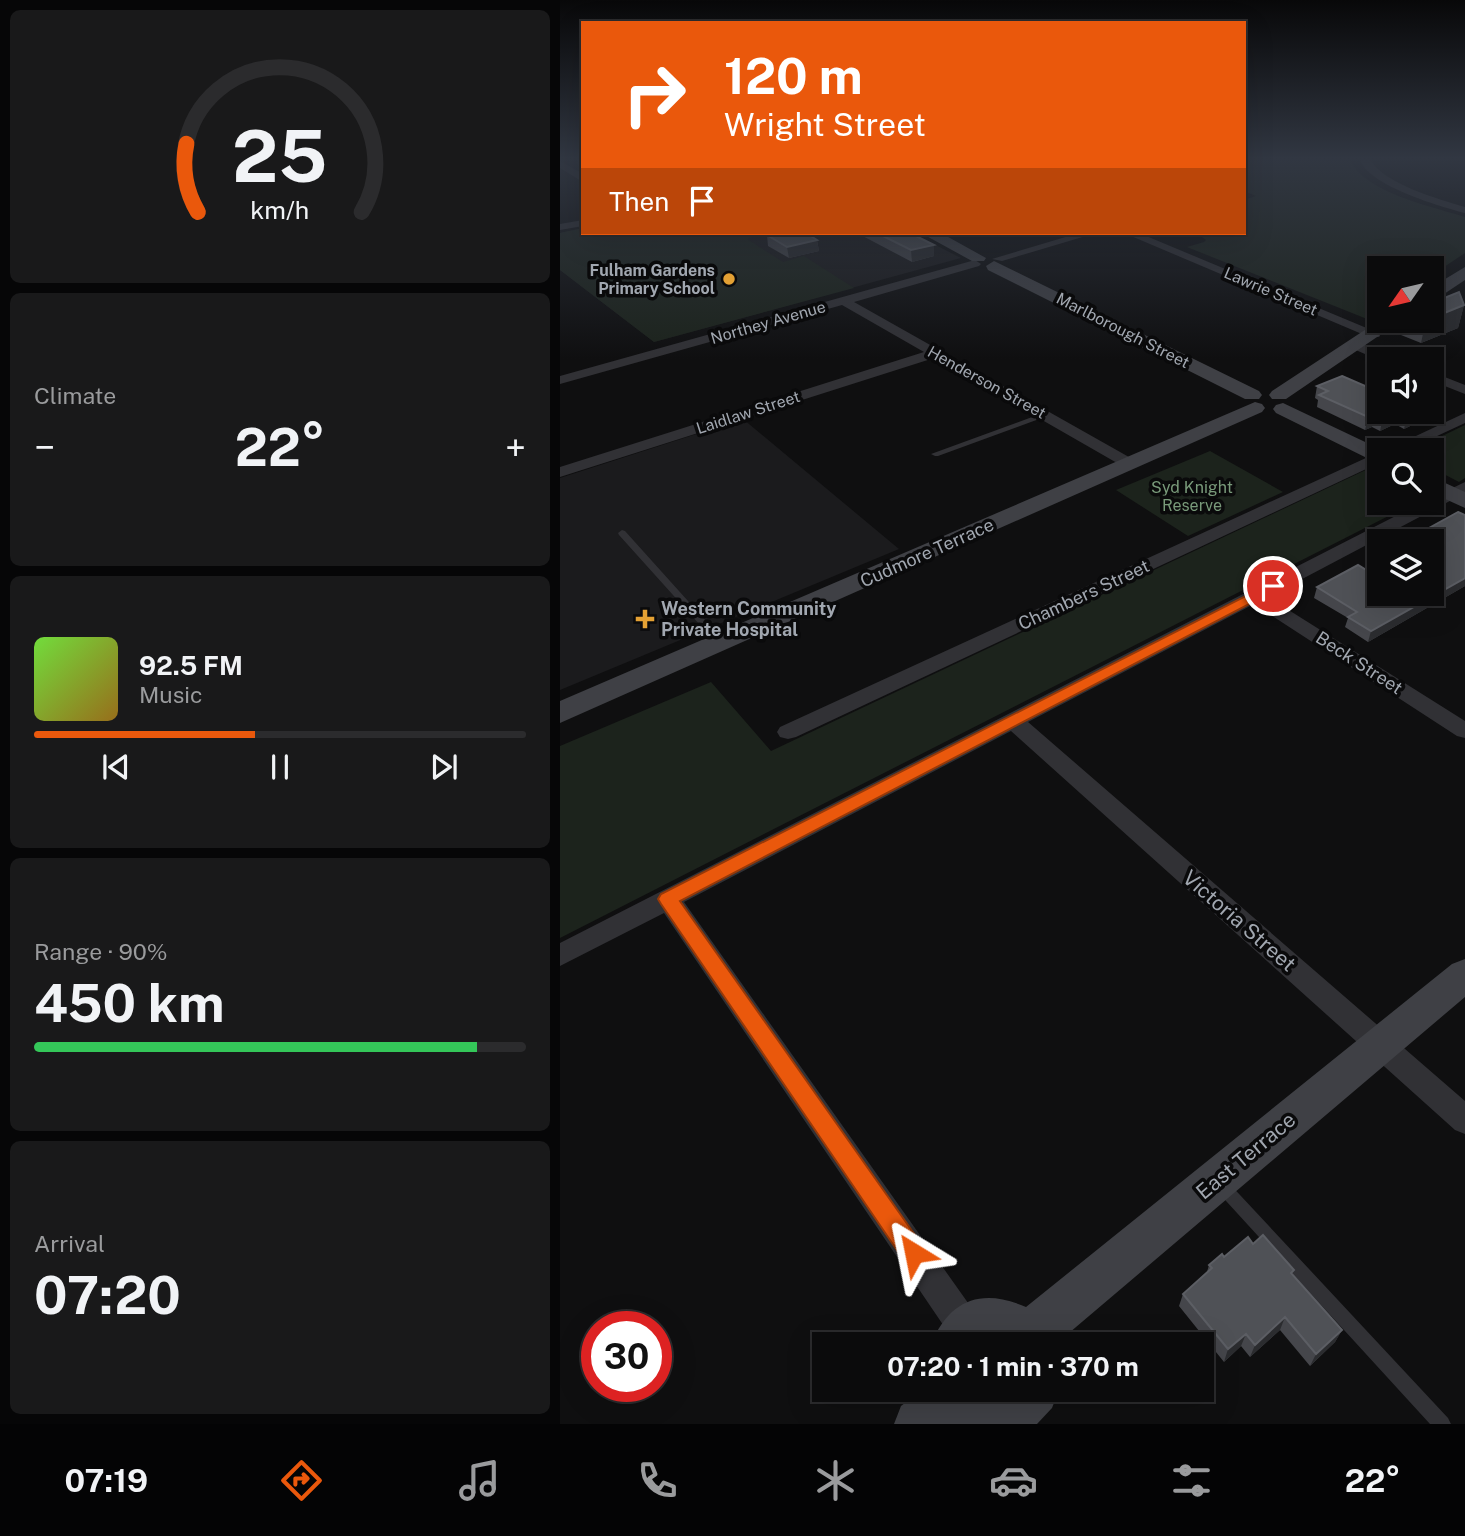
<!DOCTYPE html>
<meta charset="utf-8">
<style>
body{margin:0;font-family:"Public Sans",sans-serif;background:#19191a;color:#f1f3f6;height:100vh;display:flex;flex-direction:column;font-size:26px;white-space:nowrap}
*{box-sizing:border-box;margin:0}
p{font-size:23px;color:#9a9b9d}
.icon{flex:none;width:38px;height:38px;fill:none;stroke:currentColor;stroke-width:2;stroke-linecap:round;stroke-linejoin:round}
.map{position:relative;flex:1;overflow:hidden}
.drawer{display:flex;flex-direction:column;gap:10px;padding:10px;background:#060607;width:560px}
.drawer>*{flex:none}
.top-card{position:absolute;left:21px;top:21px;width:665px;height:214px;border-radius:0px;box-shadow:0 7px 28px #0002,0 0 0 2px #2b2b2d;background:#ea580c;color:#fff;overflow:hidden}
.needle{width:46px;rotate:236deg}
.fabs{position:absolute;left:807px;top:256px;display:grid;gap:14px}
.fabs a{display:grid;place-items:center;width:77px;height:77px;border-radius:0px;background:#0b0b0c;box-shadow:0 7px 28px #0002,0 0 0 2px #2b2b2d;font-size:35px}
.speed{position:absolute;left:21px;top:1311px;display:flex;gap:14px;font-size:35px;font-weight:700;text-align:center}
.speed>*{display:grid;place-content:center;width:91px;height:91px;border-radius:50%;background:#0b0b0c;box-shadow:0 7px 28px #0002,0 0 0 2px #2b2b2d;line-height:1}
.speed .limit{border:10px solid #d22;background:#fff;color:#111}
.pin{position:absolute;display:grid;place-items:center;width:60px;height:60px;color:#fff;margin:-30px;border:4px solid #fff;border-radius:50%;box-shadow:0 2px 7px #0007}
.me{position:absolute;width:77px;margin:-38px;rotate:325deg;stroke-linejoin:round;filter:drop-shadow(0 0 5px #0008)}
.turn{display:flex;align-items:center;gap:24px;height:147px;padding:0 28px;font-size:32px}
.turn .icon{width:91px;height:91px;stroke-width:2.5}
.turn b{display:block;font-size:49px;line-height:60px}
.then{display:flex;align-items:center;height:66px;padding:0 28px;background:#0003;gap:14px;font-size:26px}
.big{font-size:52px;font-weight:700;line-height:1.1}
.drawer .tile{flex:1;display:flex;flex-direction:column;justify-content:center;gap:10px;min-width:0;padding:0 24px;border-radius:10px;background:#19191a}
.drawer .dial{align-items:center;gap:0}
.dial svg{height:182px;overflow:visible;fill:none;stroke:#2b2b2d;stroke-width:7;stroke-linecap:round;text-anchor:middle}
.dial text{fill:#f1f3f6;stroke:none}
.song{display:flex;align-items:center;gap:21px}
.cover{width:84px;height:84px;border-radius:10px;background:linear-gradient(135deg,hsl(100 70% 55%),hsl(40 70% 35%))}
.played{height:7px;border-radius:4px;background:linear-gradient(90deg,#ea580c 45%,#2b2b2d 45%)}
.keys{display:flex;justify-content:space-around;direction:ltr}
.heat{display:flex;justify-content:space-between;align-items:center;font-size:38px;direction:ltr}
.charge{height:10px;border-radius:5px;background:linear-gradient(90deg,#34c759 90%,#2b2b2d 0)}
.trip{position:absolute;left:252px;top:1332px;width:402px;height:70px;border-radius:0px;background:#0b0b0c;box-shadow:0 7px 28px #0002,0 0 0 2px #2b2b2d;font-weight:700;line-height:70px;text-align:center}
.tab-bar{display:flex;height:112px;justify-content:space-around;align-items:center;background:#040405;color:#9a9b9d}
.tab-bar .icon{width:49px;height:49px}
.tab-bar .on{color:#ea580c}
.tab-bar b{font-size:32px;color:#f1f3f6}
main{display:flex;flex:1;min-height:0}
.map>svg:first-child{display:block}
.built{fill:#1b1b1d}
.green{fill:#1c231c}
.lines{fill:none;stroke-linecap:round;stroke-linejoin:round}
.lane{fill:#313135;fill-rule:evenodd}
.street{fill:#313135;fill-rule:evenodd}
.secondary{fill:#3f4045;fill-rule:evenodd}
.wall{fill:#45464b}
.shaded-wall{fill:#2b2c2f}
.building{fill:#4f5156;stroke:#5c5e64;stroke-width:2}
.route{fill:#ea580c;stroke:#983908;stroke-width:2}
.poi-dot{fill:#e4a134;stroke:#0a0a0b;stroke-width:2.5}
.labels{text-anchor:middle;stroke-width:7;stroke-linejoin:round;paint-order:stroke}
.far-poi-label{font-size:16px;font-weight:bold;fill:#a1a7b0;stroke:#0a0a0b;text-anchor:end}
.far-street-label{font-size:16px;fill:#a1a7b0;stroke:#0a0a0b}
.far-park-label{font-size:16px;fill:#799a7a;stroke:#0a0a0b}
.street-label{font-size:18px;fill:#a1a7b0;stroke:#0a0a0b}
.poi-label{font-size:18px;font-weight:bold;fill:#a1a7b0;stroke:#0a0a0b;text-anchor:start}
.near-street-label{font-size:21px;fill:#a1a7b0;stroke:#0a0a0b}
</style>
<main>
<section class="drawer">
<div class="tile dial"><svg viewBox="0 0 100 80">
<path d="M14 69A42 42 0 1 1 86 69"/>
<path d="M14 69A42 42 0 0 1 9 39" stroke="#ea580c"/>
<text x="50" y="56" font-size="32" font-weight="700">25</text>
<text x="50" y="72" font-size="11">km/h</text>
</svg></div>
<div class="tile"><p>Climate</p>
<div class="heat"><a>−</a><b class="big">22°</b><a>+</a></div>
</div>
<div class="tile">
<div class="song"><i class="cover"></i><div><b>92.5 FM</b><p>Music</p></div></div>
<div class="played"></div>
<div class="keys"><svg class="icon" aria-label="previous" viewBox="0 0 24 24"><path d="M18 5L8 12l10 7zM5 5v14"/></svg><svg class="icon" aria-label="pause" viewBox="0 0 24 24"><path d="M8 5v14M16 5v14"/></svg><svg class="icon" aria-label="next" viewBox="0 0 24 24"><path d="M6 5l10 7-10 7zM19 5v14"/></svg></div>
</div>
<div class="tile"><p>Range · 90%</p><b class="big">450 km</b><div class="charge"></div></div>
<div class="tile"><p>Arrival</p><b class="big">07:20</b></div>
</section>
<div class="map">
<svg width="905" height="1424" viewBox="0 0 905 1424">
<rect width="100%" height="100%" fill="#0f0f10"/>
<path class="built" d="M23,228V233H352L401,258L94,342L0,270V233Z
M183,419L339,549L0,690V478Z"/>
<path class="green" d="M684,159H790C802,192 874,207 905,217V253L872,275V268H819V311L807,319L627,247L644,242L646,240L642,237L650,233H684V200L696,196L684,191Z
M23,228V233H190L195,236L187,239L223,262L244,256L294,288L94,342L0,270V233Z
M905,425V478L899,482L872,468V450H853Z
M650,451L723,492L628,536L556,490Z
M810,468L819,473V502H856L0,938V746L151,682L211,751Z"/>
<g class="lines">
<path class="lane" d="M483,413L490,415L378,456H375L371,454Z
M62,530L65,531L164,641L166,643L164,645H158L59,535L58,533Z
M661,1177L666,1180L888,1418L891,1424H870L656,1190L653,1185L656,1180Z"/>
<path class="street" d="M800,159H810C823,184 879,199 905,207V213C882,207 806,185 800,159Z
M0,161L23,174V182L0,168Z
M23,220V226L0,230V224Z
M519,233H536L442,261L432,259Z
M564,233H579L821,334L819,337H809Z
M415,260L421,264L419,266L294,302L576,461L578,464L576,467H564L374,358L0,477V467L364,352L282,305L0,384V376Z
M796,341L834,356L836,359L819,360L791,348V342Z
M872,372L905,385V394L872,381Z
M905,413V423L847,450H826Z
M819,452V463L236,737L228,739L220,737L217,732L220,727Z
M905,482V493L708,597L905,721V738L897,736L694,604L468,722L905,1101V1134L895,1130L451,731L124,902L418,1317L423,1329L418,1341L411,1344L394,1341L104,913L0,966V943L863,502H872V498Z"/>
<path class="secondary" d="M361,233H381L426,258L424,261H412Z
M434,261L699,391L702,395L699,399H685L428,270L426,266Z
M905,267V280L878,298L872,299V287Z
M820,320H842L726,399H712L709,395L712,391Z
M695,402L702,404L705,408L702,412L0,723V701Z
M723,403L822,450H819V464L716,413L713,409L716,405Z
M872,477L905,492V508L872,493Z
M905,959V997L496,1344H371C390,1299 422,1288 466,1307L892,964Z
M362,1390H499L492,1408L477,1424H334L341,1406Z"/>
</g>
<path class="wall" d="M297,233H350L374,245V256L352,262Z
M207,235L257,240L259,251L229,258L208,246Z
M904,305L898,328L861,343L841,335L844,320H872Z
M757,386L819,411L881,401L877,413L844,429L835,424L820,431L812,427L805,430L757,407L758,400L755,398Z
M905,515V586L808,642L785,627L788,618L754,598L757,587L808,571L872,541H860L862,532Z
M693,1244L732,1275L782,1330L775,1342L750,1366L720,1330L690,1357L681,1346L664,1362L619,1306L623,1294L647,1272L649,1265Z"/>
<path class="shaded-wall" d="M257,240L259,251L229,258L227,247Z
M374,245V256L352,262L351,250Z
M904,305L898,328L861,343L866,320H872V318Z
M881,401L877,413L844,429L847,416L858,411H872V405Z
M838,412L835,424L820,431L823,418Z
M815,414L812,427L805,430L808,417Z
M905,578V586L808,642L811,631Z
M725,1317L720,1330L690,1357L695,1345Z
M782,1330L775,1342L750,1366L756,1354Z
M686,1334L681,1346L664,1362L668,1349Z"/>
<path class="building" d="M215,233H246L257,240L227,247L207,235Z
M317,233H350L374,245L351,250Z
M899,292L904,305L872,318V303Z
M782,376L805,386L812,383L819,386V411H858L847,416L838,412L823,418L815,414L808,417L759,395L768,391L757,386Z
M872,397L881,401L872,405Z
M898,512L905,515V578L811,631L788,617L797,612L757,587L798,565L808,571L819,565V593H872V541H862L871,536L862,532Z
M703,1235L734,1270L731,1273L782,1330L756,1354L725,1317L695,1345L686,1334L668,1349L623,1294L652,1268L649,1265L662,1254L664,1257L688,1237L693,1244Z"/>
<linearGradient id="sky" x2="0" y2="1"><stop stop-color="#080809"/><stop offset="0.44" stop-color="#313742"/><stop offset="1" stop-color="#313742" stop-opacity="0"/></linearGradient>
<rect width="905" height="359" fill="url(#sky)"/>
<path class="route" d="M713,582L718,583V589L120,901L362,1245L366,1253L362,1262L354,1265L345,1262L101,904L98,899L101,894Z"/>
<g class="poi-dot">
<circle cx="169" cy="279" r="7"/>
<path d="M81.5 608.5h7v7h7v7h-7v7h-7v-7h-7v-7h7z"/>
</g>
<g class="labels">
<g class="far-poi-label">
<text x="155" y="276">Fulham Gardens<tspan x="155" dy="18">Primary School</tspan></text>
</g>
<g class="far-street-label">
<text transform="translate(711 291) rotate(23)" y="6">Lawrie Street</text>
<text transform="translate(208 322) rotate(-16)" y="6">Northey Avenue</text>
<text transform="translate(563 330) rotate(27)" y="6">Marlborough Street</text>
<text transform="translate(427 382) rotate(29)" y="6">Henderson Street</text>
<text transform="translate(188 412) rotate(-18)" y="6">Laidlaw Street</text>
</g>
<g class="far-park-label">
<text x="632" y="493">Syd Knight<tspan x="632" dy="18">Reserve</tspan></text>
</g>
<g class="street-label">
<text transform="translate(367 553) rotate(-24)" y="6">Cudmore Terrace</text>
<text transform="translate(524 595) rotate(-25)" y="6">Chambers Street</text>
<text transform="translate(799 663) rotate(33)" y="6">Beck Street</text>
</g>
<g class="poi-label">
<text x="101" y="615">Western Community<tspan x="101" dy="21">Private Hospital</tspan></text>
</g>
<g class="near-street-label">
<text transform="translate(679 921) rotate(41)" y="7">Victoria Street</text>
<text transform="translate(686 1156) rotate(-40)" y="7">East Terrace</text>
</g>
</g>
</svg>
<div class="fabs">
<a><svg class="needle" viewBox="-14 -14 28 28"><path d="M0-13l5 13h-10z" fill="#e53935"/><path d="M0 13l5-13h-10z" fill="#9a9b9d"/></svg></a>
<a><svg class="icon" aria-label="sound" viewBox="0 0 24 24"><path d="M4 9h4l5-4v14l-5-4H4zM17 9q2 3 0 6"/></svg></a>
<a><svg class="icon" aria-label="search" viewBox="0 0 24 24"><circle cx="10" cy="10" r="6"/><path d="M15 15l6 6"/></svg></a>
<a><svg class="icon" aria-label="layers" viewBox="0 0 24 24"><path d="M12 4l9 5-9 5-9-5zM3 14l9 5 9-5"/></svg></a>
</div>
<div class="speed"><div class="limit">30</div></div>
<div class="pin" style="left:713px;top:586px;background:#d93025"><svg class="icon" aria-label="arrive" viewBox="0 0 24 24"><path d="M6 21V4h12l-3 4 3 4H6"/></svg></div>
<svg class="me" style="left:354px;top:1253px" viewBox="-20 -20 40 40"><path d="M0-17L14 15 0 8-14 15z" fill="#ea580c" stroke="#fff" stroke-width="4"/></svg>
<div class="trip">07:20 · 1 min · 370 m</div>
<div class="top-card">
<div class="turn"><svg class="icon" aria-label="right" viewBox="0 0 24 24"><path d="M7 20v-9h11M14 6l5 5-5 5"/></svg><div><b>120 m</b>Wright Street</div></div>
<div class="then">Then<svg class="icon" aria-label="arrive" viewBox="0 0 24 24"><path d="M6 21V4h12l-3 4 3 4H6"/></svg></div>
</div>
</div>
</main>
<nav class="tab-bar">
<b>07:19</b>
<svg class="icon on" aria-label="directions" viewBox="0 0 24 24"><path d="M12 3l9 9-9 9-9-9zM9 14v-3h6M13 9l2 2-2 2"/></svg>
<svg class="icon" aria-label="music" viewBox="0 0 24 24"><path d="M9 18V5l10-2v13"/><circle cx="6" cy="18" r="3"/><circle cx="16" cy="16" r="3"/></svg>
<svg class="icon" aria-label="phone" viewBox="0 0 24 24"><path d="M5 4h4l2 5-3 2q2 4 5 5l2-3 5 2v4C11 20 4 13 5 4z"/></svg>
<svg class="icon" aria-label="climate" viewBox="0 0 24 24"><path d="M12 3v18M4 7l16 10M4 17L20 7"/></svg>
<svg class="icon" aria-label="car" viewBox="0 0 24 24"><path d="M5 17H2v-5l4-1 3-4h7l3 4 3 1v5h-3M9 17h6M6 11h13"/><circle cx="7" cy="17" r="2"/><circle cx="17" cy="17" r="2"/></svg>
<svg class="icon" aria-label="filters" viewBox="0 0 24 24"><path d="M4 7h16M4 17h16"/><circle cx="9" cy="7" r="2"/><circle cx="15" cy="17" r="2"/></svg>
<b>22°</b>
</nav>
